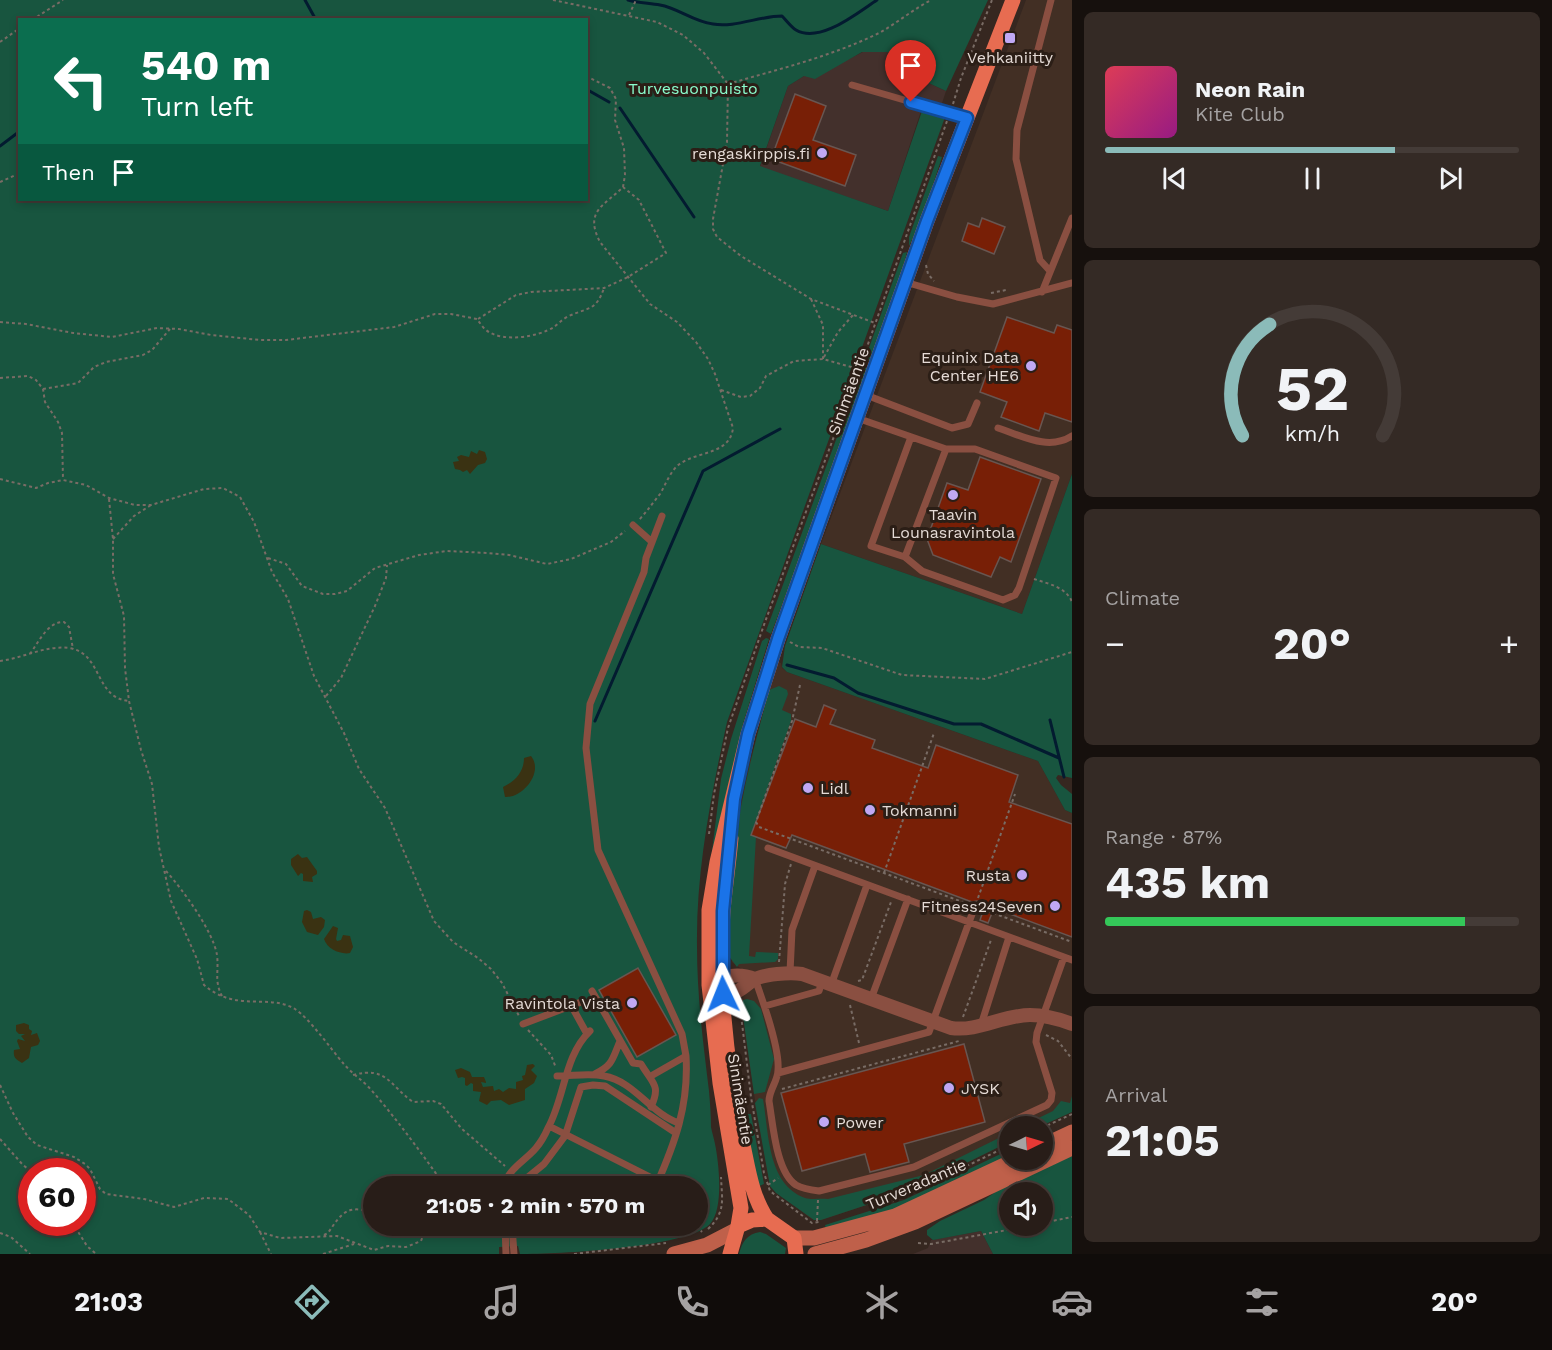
<!DOCTYPE html>
<meta charset="utf-8">
<style>
body{margin:0;font-family:"Work Sans",sans-serif;background:#342a25;color:#f1f3f6;height:100vh;display:flex;flex-direction:column;font-size:22px;white-space:nowrap}
*{box-sizing:border-box;margin:0}
p{font-size:20px;color:#a5a2a2}
.icon{flex:none;width:33px;height:33px;fill:none;stroke:currentColor;stroke-width:2;stroke-linecap:round;stroke-linejoin:round}
.map{position:relative;flex:1;overflow:hidden}
.details{display:flex;flex-direction:column;gap:12px;padding:12px;background:#16100d;width:480px}
.details>*{flex:none}
.guide{position:absolute;left:18px;top:18px;width:570px;height:183px;border-radius:0px;box-shadow:0 3px 9px #0003,0 0 0 2px #443b37;background:#0b6e4f;color:#fff;overflow:hidden}
.needle{width:39px;rotate:85deg}
.buttons{position:absolute;left:999px;top:1116px;display:grid;gap:12px}
.buttons a{display:grid;place-items:center;width:54px;height:54px;border-radius:50%;background:#281d18;box-shadow:0 3px 9px #0003,0 0 0 2px #443b37;font-size:30px}
.speed{position:absolute;left:18px;top:1158px;display:flex;gap:12px;font-size:30px;font-weight:700;text-align:center}
.speed>*{display:grid;place-content:center;width:78px;height:78px;border-radius:50%;background:#281d18;box-shadow:0 3px 9px #0003,0 0 0 2px #443b37;line-height:1}
.speed .limit{border:9px solid #d22;background:#fff;color:#111}
.pin{position:absolute;display:grid;place-items:center;width:51px;height:51px;color:#fff;margin:-62px -26px;border-radius:50% 50% 50% 0;rotate:-45deg;box-shadow:0 0 6px #0007}
.pin .icon{rotate:45deg}
.me{position:absolute;width:66px;margin:-33px;rotate:358deg;stroke-linejoin:round;filter:drop-shadow(0 0 4px #0008)}
.turn{display:flex;align-items:center;gap:21px;height:126px;padding:0 24px;font-size:27px}
.turn .icon{width:78px;height:78px;stroke-width:2.5}
.turn b{display:block;font-size:42px;line-height:51px}
.then{display:flex;align-items:center;height:57px;padding:0 24px;background:#0003;gap:12px;font-size:22px}
.big{font-size:45px;font-weight:700;line-height:1.1}
.details .tile{flex:1;display:flex;flex-direction:column;justify-content:center;gap:9px;min-width:0;padding:0 21px;border-radius:9px;background:#342a25}
.details .dial{align-items:center;gap:0}
.dial svg{height:156px;overflow:visible;fill:none;stroke:#443b37;stroke-width:7;stroke-linecap:round;text-anchor:middle}
.dial text{fill:#f1f3f6;stroke:none}
.song{display:flex;align-items:center;gap:18px}
.cover{width:72px;height:72px;border-radius:9px;background:linear-gradient(135deg,hsl(350 70% 55%),hsl(310 70% 35%))}
.played{height:6px;border-radius:3px;background:linear-gradient(90deg,#8bbbb9 70%,#443b37 70%)}
.keys{display:flex;justify-content:space-around;direction:ltr}
.heat{display:flex;justify-content:space-between;align-items:center;font-size:33px;direction:ltr}
.charge{height:9px;border-radius:4px;background:linear-gradient(90deg,#34c759 87%,#443b37 0)}
.trip{position:absolute;left:363px;top:1176px;width:345px;height:60px;border-radius:30px;background:#281d18;box-shadow:0 3px 9px #0003,0 0 0 2px #443b37;font-weight:700;line-height:60px;text-align:center}
.menu{display:flex;height:96px;justify-content:space-around;align-items:center;background:#100c0a;color:#a5a2a2}
.menu .icon{width:42px;height:42px}
.menu .current{color:#8bbbb9}
.menu b{font-size:27px;color:#f1f3f6}
main{display:flex;flex:1;min-height:0}
.map>svg:first-child{display:block}
.built{fill:#422f24}
.industrial{fill:#43302c}
.green{fill:#18553f;fill-rule:evenodd}
.sand{fill:#3a3212}
.lines{fill:none;stroke-linecap:round;stroke-linejoin:round}
.stream{stroke:#031b30;stroke-width:3}
.building{fill:#781f06;stroke:#685651;stroke-width:1.5}
.path{stroke:#796c65;stroke-width:2;stroke-dasharray:3 3;stroke-linecap:butt}
.service{stroke:#8a4f41;stroke-width:7}
.minor{stroke:#8a4f41;stroke-width:14}
.secondary{stroke:#bf604a;stroke-width:15}
.primary{stroke:#e76c51;stroke-width:15}
.route-casing{stroke:#114b97;stroke-width:15}
.route{stroke:#1a73e8;stroke-width:10}
.poi-dot{fill:#c0a8f4;stroke:#2b1e16;stroke-width:2}
.labels{text-anchor:middle;stroke-width:6;stroke-linejoin:round;paint-order:stroke}
.poi-label{font-size:16px;fill:#e5dbd6;stroke:#2b1e16;text-anchor:end}
.park-label{font-size:16px;fill:#8afdcd;stroke:#2b1e16}
.street-label{font-size:16px;fill:#e5dbd6;stroke:#2b1e16}
</style>
<main>
<div class="map">
<svg width="1072" height="1254" viewBox="0 0 1072 1254">
<rect width="100%" height="100%" fill="#362720"/>
<path class="built" d="M1026,0H1072V474L1022,614L821,544Z
M778,662L781,663L782,668L787,672L1038,761L1065,810L1072,813V1112L1041,1126H1010L1009,1142L909,1191L821,1220H814L809,1217L770,1186L754,1094L743,1016V1000L739,983L743,970L732,962L740,809L749,765Z"/>
<path class="industrial" d="M913,47L920,49L923,58L922,80L946,91L942,103L944,118L921,111L888,211L760,167L788,86L804,76L841,63L863,52H893Z
M981,1231L993,1254H913L928,1248L931,1240Z"/>
<path class="green" d="M0,0H988L946,91L922,80L923,58L920,49L913,47L893,52H862L815,79L804,76L788,86L760,166L888,211L922,111L944,118V120L727,722C711,795 696,871 697,946C697,995 703,1042 709,1091C710,1103 711,1115 711,1127C712,1133 714,1138 715,1144C719,1163 724,1209 710,1224C687,1248 556,1254 520,1254L518,1246L499,1247V1254H0ZM20,20H586V200H20ZM32,1172H82V1222H32ZM374,1186H698V1226H374Z
M938,156L942,157L921,222L909,246V237Z
M907,252C899,291 886,325 869,361L865,359L903,253Z
M863,366L867,368L834,467L771,634L766,631Z
M1072,474V778L1058,775L1056,778L1061,785L1072,794V813L1065,810L1038,761L787,672L782,667L785,646L821,544L1022,614Z
M766,638L769,639L743,724L711,874L709,875L721,779L731,739L762,641Z
M779,686L787,690L788,694L782,710L791,714V721L751,835L756,837L749,956L755,957L756,952L778,953V959L775,962L739,964L737,967L728,955C730,906 732,856 741,807C748,768 759,729 769,690Z
M747,999L754,1001L761,1009L774,1059L765,1092L754,1094L743,1016V1000Z
M1072,1096V1112L1041,1126H1022L1053,1111L1061,1101L1070,1103Z
M759,1098L763,1099C769,1132 767,1184 805,1198C813,1200 820,1198 828,1199L924,1175L1009,1133V1142L909,1191L821,1220H814L776,1193L770,1186L755,1103Z
M747,1114H751L764,1184L757,1187L748,1142Z
M1009,1150V1157L916,1203L826,1230L825,1225L904,1200Z
M1072,1152V1254H993L981,1231L933,1240L927,1235V1230L940,1221L984,1200L1004,1186ZM1010,1192H1042V1226H1010Z
M760,1232L766,1234L786,1248L785,1254H739C742,1242 747,1234 760,1232Z"/>
<path class="sand" d="M479,450L485,452L487,459L485,463L478,465L470,474L467,470L463,472L460,470L455,469L453,462L459,461L457,457L461,455L469,457L471,451L477,454Z
M531,756C544,772 523,798 505,797L503,787C516,781 524,771 524,758Z
M298,854L302,858L307,857L317,871V874L312,877L313,882L303,881V874L301,873L298,876L291,865V859Z
M307,910L311,912L313,919L321,917L325,920L324,927L318,935L307,932L302,922L304,911Z
M333,926L338,928L336,939L337,941L341,940L343,935L350,936L353,947L350,953C341,955 327,949 324,939Z
M24,1023L29,1025V1029L32,1031L31,1035L37,1033L40,1041L38,1045L31,1047L29,1058L22,1063C16,1059 13,1058 14,1050L20,1049L17,1041L18,1039L25,1041L21,1036L25,1034H19L16,1031V1025Z
M533,1064L535,1066L531,1070L537,1076L534,1083L525,1089V1100L509,1105L501,1100L491,1101L487,1105L479,1101L481,1092L473,1091V1084L471,1083L467,1086L465,1085V1078L462,1077L458,1078L455,1070L461,1068L470,1072L472,1077H484L486,1082V1083L481,1082L483,1087L493,1086L494,1091L499,1089L503,1092L509,1088L516,1089V1082L523,1080L522,1076L525,1075L527,1065Z"/>
<g class="lines">
<path class="stream" d="M305,0L316,20
M628,0C639,3 649,3 660,5C678,8 694,22 713,24C734,28 760,16 782,16C786,20 791,27 796,30C820,44 857,13 877,0
M586,89L609,102
M620,108L694,217
M0,146L20,131
M787,665L834,678L858,693L954,724H981L1059,758
M1050,720L1064,777
M595,721L703,471L780,429"/>
</g>
<path class="building" d="M795,94L826,106L813,140L856,155L845,186L771,159Z
M982,218L1005,227L994,254L962,241L968,223L979,227Z
M1007,317L1054,333L1057,325L1072,330V422L1045,413L1039,431L1001,417L1007,402L980,392Z
M980,457L1041,479L1011,562L1000,557L991,577L933,555L927,539L947,483L968,490Z
M824,705L836,710L830,724L875,740L872,748L928,768L936,745L1018,775L1009,802L1072,824V937L994,908L988,923L980,920L985,906L977,901L972,902L792,835L786,848L751,835L795,719L816,727Z
M638,968L676,1035L637,1057L599,990Z
M964,1044L985,1122L904,1144L909,1162L870,1172L865,1154L802,1171L781,1093Z"/>
<g class="lines">
<path class="path" d="M553,0L657,22L683,35L704,53L728,84L727,142L713,219V229L717,237L741,256L811,299L875,323
M629,15L636,0
M32,20L63,0
M0,42L20,28
M586,76L610,88L616,99L615,120L624,148L625,175L623,187C604,206 584,211 600,242L650,304L677,322L696,342L708,359L715,374L733,428C730,454 700,451 681,463C671,469 666,484 660,494C653,503 647,511 639,520
M728,84C779,69 833,56 881,32C898,22 914,9 931,0
M953,104L961,78L992,0
M0,182L20,173
M926,265L928,274L934,281
M991,293L1006,290
M811,299L823,325V359
M478,319L516,295L531,292L604,288L628,277L666,253L639,200L623,187
M0,322L26,324L73,333L112,337L157,328L179,329L211,335L260,340H286L394,327L435,314H451L477,319C480,323 483,328 486,330C502,343 538,337 554,327C559,323 564,318 569,316C589,307 596,311 604,288
M824,357L838,332L853,315
M0,378L28,376L36,380L43,389L45,402L58,422L62,433L63,479
M43,389L78,383L94,367L106,362L143,355L152,350L170,329
M721,390L741,397L750,396L760,388L766,376L794,361L823,359L858,369
M0,479L36,488L48,483L63,480L86,485L109,498L135,505H151L204,489L223,488L240,497L254,522L272,572L288,599L314,676L344,733L359,769L385,808L434,921L453,942L478,958L491,969L502,983L520,1018
M109,499L113,539V574L124,616L125,668L129,701L141,750L152,784L159,847L171,901L197,959L204,985C237,1013 268,993 295,1009C309,1018 331,1049 343,1063C352,1074 364,1081 373,1092C399,1122 422,1154 445,1186H451
M113,539L134,516L151,505
M268,558L286,564L302,586L323,594H335L347,591L375,568L419,555L447,551L488,553L509,555L547,564L571,559L611,542L625,531
M1034,579C1049,584 1066,587 1072,602
M790,642L799,647L822,648L902,675L985,679L1072,652
M30,654C38,643 48,621 64,622L69,627L73,649
M0,661C23,658 46,645 69,648C103,653 94,698 129,701
M800,685L792,721L756,822L759,827L968,904
M326,696L341,678L375,606L386,578L387,565
M709,834L714,794L728,728L765,622L862,361L947,121
M166,871C183,890 213,931 217,955C219,971 214,981 222,996
M884,873L934,733
M978,898L1015,794
M982,909L1072,942
M779,962L785,884L791,864
M858,981L862,980L891,902
M740,1003L741,1015
M850,1005L859,1043
M736,1015H741L751,1097L764,1173L770,1191L812,1223L819,1222
M963,1017L991,940
M528,1030L551,1055L556,1068
M1046,1035L1058,1041L1072,1059
M353,1075C387,1066 389,1085 413,1102L433,1101L441,1104L462,1129L505,1166
M0,1085L13,1113L28,1137L37,1145L74,1157L85,1164L90,1169L100,1189L106,1194L144,1199L174,1207L204,1198L228,1199L249,1215L260,1232L280,1238L337,1236L374,1250L388,1246L406,1247L421,1241L427,1226
M782,1089L959,1041
M1042,1128L1072,1114
M0,1139L23,1165L32,1172
M768,1185L778,1178
M907,1195L1010,1145
M876,1207L899,1199
M817,1221L818,1200
M72,1222L87,1246L96,1254
M1042,1223L1072,1217
M409,1226L425,1230
M697,1226L702,1232
M708,1229C726,1212 722,1200 721,1177
M260,1232L271,1254
M0,1233L11,1237L30,1254
M324,1235L328,1233C342,1212 348,1204 374,1213
M918,1243L931,1244L1029,1226
M323,1254L354,1244
M574,1254L666,1243"/>
<path class="service" d="M852,85L967,118
M1050,271L1040,260L1016,159L1017,130L1051,0
M905,282L957,297L993,304L1072,283
M1042,292L1072,218
M866,395L952,428L968,424L977,403
M857,418L946,449L905,557L871,546L911,437
M998,428C1022,436 1049,451 1072,436
M662,516L646,558L644,572L590,704L586,748L598,850L682,1034L686,1056
M633,525L652,542
M905,557L922,571L1003,600L1015,595L1019,588L1056,478L975,449H946
M768,848L1072,960
M790,972L792,930L815,866
M755,979C763,1001 780,1048 778,1070C778,1081 769,1090 769,1101C773,1124 776,1172 796,1185C803,1189 811,1190 819,1191L914,1167L1047,1105L1051,1100L1052,1093L1036,1042L1037,1033L1064,957
M831,985L867,885
M592,991L633,1063L641,1064C653,1084 661,1085 651,1107
M871,999L908,899
M571,1005L587,1034
M765,1006L819,991L822,981
M523,1024L581,1002
M981,1025L1009,937
M778,1073L929,1032L975,906
M595,1074C613,1065 612,1060 620,1041
M557,1076C573,1076 589,1073 604,1076C634,1081 651,1114 679,1123
M651,1076L686,1056C689,1105 675,1143 656,1186
M549,1126L658,1181
M504,1186C508,1169 525,1161 536,1148C541,1142 545,1135 548,1128C565,1097 564,1056 590,1031
M517,1186L544,1164L565,1136L581,1087L593,1085L605,1086L676,1133
M505,1226L506,1254
M512,1226L514,1254"/>
<path class="minor" d="M755,979C737,972 724,976 709,985L723,994C741,992 739,990 753,980C764,974 790,972 802,974L951,1028C978,1032 1003,1015 1030,1015C1045,1015 1059,1019 1072,1024"/>
<path class="secondary" d="M1042,1146L1072,1132
M794,1238H814L895,1216L1015,1160
M674,1254L707,1245L736,1230
M815,1254L866,1240L915,1222L1072,1148"/>
<path class="primary" d="M731,838C729,862 725,887 723,911C717,987 727,1066 742,1140C748,1167 751,1195 767,1219
M738,1226L741,1208L720,1083L709,985V910L717,862L748,734L778,639L927,221L1013,0
M730,1254L738,1226L752,1220L767,1219L794,1238L796,1254"/>
</g>
<g class="lines">
<defs>
<path id="route" d="M723,994V911L734,799L748,734L778,639L927,221L967,118L911,102"/>
</defs>
<use href="#route" class="route-casing"/>
<use href="#route" class="route"/>
</g>
<g class="poi-dot">
<rect x="1004" y="32" width="12" height="12" rx="3"/>
<circle cx="822" cy="153" r="6"/>
<circle cx="1031" cy="366" r="6"/>
<circle cx="953" cy="495" r="6"/>
<circle cx="808" cy="788" r="6"/>
<circle cx="870" cy="810" r="6"/>
<circle cx="1022" cy="875" r="6"/>
<circle cx="1055" cy="906" r="6"/>
<circle cx="632" cy="1003" r="6"/>
<circle cx="949" cy="1088" r="6"/>
<circle cx="824" cy="1122" r="6"/>
</g>
<g class="labels">
<g class="poi-label">
<text x="1010" y="63" text-anchor="middle">Vehkaniitty</text>
<text x="810" y="159">rengaskirppis.fi</text>
<text x="1019" y="363">Equinix Data<tspan x="1019" dy="18">Center HE6</tspan></text>
<text x="953" y="520" text-anchor="middle">Taavin<tspan x="953" dy="18">Lounasravintola</tspan></text>
<text x="820" y="794" text-anchor="start">Lidl</text>
<text x="882" y="816" text-anchor="start">Tokmanni</text>
<text x="1010" y="881">Rusta</text>
<text x="1043" y="912">Fitness24Seven</text>
<text x="620" y="1009">Ravintola Vista</text>
<text x="961" y="1094" text-anchor="start">JYSK</text>
<text x="836" y="1128" text-anchor="start">Power</text>
</g>
<g class="park-label">
<text x="693" y="94">Turvesuonpuisto</text>
</g>
<g class="street-label">
<text transform="translate(848 391) rotate(-70)" y="6">Sinimäentie</text>
<text transform="translate(741 1099) rotate(81)" y="6">Sinimäentie</text>
<text transform="translate(916 1184) rotate(-23)" y="6">Turveradantie</text>
</g>
</g>
</svg>
<div class="buttons">
<a><svg class="needle" viewBox="-14 -14 28 28"><path d="M0-13l5 13h-10z" fill="#e53935"/><path d="M0 13l5-13h-10z" fill="#a5a2a2"/></svg></a>
<a><svg class="icon" aria-label="sound" viewBox="0 0 24 24"><path d="M4 9h4l5-4v14l-5-4H4zM17 9q2 3 0 6"/></svg></a>
</div>
<div class="speed"><div class="limit">60</div></div>
<div class="pin" style="left:911px;top:102px;background:#d93025"><svg class="icon" aria-label="arrive" viewBox="0 0 24 24"><path d="M6 21V4h12l-3 4 3 4H6"/></svg></div>
<svg class="me" style="left:723px;top:994px" viewBox="-20 -20 40 40"><path d="M0-17L14 15 0 8-14 15z" fill="#1a73e8" stroke="#fff" stroke-width="4"/></svg>
<div class="trip">21:05 · 2 min · 570 m</div>
<div class="guide">
<div class="turn"><svg class="icon" aria-label="left" viewBox="0 0 24 24"><path d="M17 20v-9H6M10 6l-5 5 5 5"/></svg><div><b>540 m</b>Turn left</div></div>
<div class="then">Then<svg class="icon" aria-label="arrive" viewBox="0 0 24 24"><path d="M6 21V4h12l-3 4 3 4H6"/></svg></div>
</div>
</div>
<section class="details">
<div class="tile">
<div class="song"><i class="cover"></i><div><b>Neon Rain</b><p>Kite Club</p></div></div>
<div class="played"></div>
<div class="keys"><svg class="icon" aria-label="previous" viewBox="0 0 24 24"><path d="M18 5L8 12l10 7zM5 5v14"/></svg><svg class="icon" aria-label="pause" viewBox="0 0 24 24"><path d="M8 5v14M16 5v14"/></svg><svg class="icon" aria-label="next" viewBox="0 0 24 24"><path d="M6 5l10 7-10 7zM19 5v14"/></svg></div>
</div>
<div class="tile dial"><svg viewBox="0 0 100 80">
<path d="M14 69A42 42 0 1 1 86 69"/>
<path d="M14 69A42 42 0 0 1 28 12" stroke="#8bbbb9"/>
<text x="50" y="56" font-size="32" font-weight="700">52</text>
<text x="50" y="72" font-size="11">km/h</text>
</svg></div>
<div class="tile"><p>Climate</p>
<div class="heat"><a>−</a><b class="big">20°</b><a>+</a></div>
</div>
<div class="tile"><p>Range · 87%</p><b class="big">435 km</b><div class="charge"></div></div>
<div class="tile"><p>Arrival</p><b class="big">21:05</b></div>
</section>
</main>
<nav class="menu">
<b>21:03</b>
<svg class="icon current" aria-label="directions" viewBox="0 0 24 24"><path d="M12 3l9 9-9 9-9-9zM9 14v-3h6M13 9l2 2-2 2"/></svg>
<svg class="icon" aria-label="music" viewBox="0 0 24 24"><path d="M9 18V5l10-2v13"/><circle cx="6" cy="18" r="3"/><circle cx="16" cy="16" r="3"/></svg>
<svg class="icon" aria-label="phone" viewBox="0 0 24 24"><path d="M5 4h4l2 5-3 2q2 4 5 5l2-3 5 2v4C11 20 4 13 5 4z"/></svg>
<svg class="icon" aria-label="climate" viewBox="0 0 24 24"><path d="M12 3v18M4 7l16 10M4 17L20 7"/></svg>
<svg class="icon" aria-label="car" viewBox="0 0 24 24"><path d="M5 17H2v-5l4-1 3-4h7l3 4 3 1v5h-3M9 17h6M6 11h13"/><circle cx="7" cy="17" r="2"/><circle cx="17" cy="17" r="2"/></svg>
<svg class="icon" aria-label="filters" viewBox="0 0 24 24"><path d="M4 7h16M4 17h16"/><circle cx="9" cy="7" r="2"/><circle cx="15" cy="17" r="2"/></svg>
<b>20°</b>
</nav>
